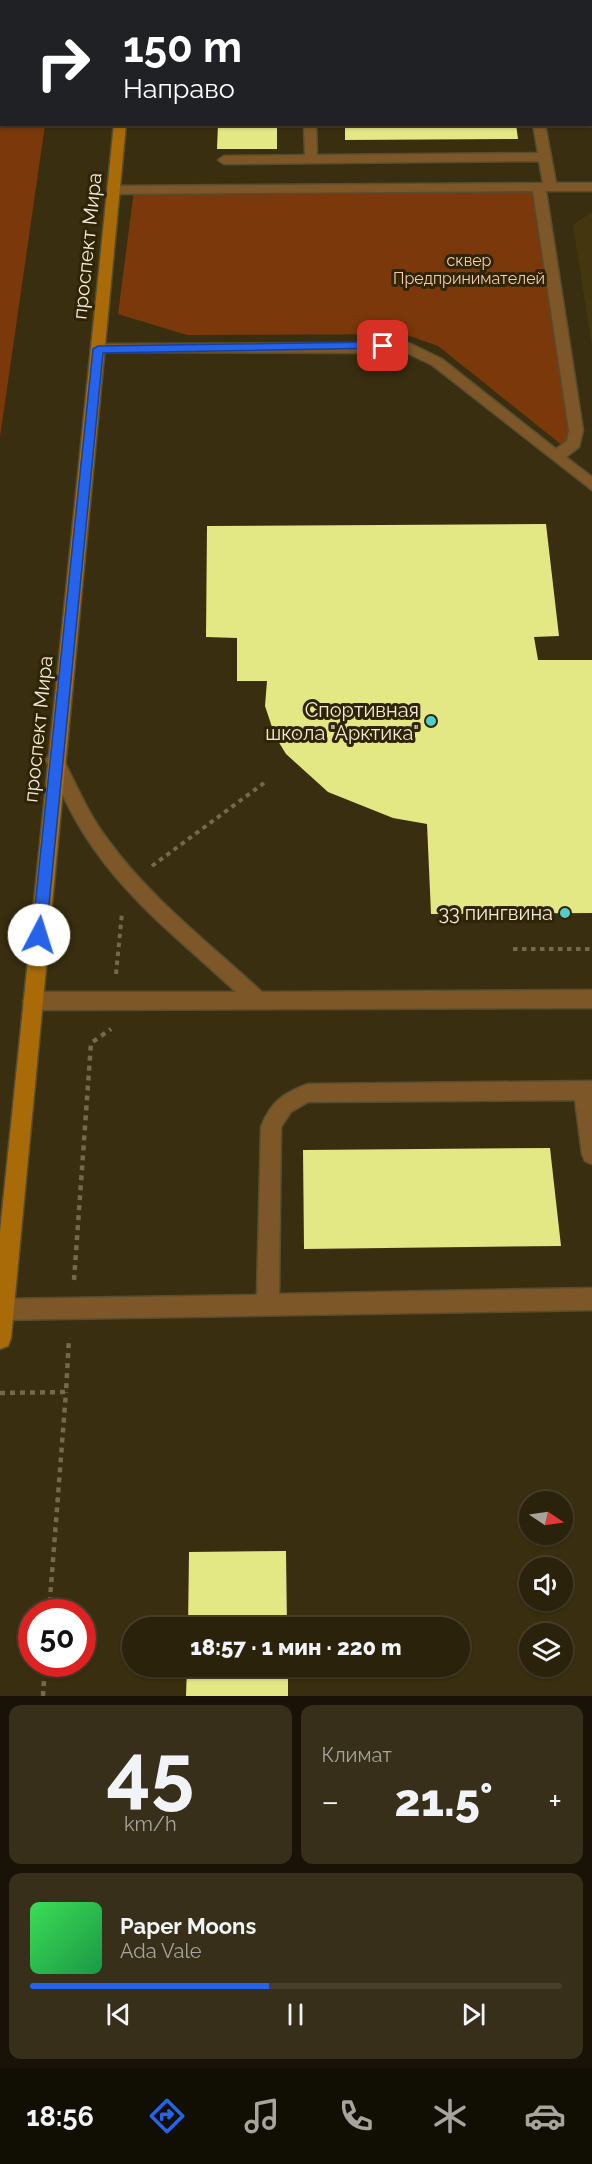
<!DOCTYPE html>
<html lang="ru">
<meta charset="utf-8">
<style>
body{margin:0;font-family:Raleway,sans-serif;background:#372f19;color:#f1f3f6;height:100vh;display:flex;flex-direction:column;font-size:22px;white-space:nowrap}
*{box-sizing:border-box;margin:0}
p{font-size:20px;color:#a6a49d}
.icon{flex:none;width:33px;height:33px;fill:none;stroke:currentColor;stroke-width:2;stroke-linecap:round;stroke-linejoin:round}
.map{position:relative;height:1696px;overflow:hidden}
.panel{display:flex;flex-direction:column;gap:9px;padding:9px;background:#181306;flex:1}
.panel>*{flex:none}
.top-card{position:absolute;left:0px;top:0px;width:592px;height:126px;box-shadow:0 2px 4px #0004,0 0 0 2px #473f2c;background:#202124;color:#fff;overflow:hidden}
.needle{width:39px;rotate:103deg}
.buttons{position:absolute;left:519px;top:1491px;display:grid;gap:12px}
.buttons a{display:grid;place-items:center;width:54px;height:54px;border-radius:50%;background:#2b220b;box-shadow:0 2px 4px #0004,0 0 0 2px #473f2c;font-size:30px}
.speed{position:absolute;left:18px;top:1599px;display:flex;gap:12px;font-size:30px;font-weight:700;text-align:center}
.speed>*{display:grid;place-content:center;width:78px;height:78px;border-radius:50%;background:#2b220b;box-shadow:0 2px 4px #0004,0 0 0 2px #473f2c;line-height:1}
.speed .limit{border:9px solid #d22;background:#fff;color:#111}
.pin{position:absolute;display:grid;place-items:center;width:51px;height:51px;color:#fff;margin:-26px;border-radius:12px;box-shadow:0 3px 9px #0006}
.me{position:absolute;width:66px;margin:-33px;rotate:5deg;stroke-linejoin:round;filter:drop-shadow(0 0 4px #0008)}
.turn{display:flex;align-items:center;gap:21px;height:126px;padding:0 24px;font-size:27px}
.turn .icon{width:78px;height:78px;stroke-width:2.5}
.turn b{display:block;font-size:42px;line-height:51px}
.big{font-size:45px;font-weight:800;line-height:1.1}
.panel .card{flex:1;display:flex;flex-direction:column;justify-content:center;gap:9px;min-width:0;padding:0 21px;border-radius:12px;background:#372f19}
.panel .dial{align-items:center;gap:0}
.dial b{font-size:78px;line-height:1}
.song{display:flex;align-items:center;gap:18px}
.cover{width:72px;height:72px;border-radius:9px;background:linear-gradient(135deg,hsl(130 70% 55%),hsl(140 70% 35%))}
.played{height:6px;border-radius:3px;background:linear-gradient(90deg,#2563eb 45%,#473f2c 45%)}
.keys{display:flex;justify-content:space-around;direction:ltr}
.heat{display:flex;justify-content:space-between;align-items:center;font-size:33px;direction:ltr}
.panel .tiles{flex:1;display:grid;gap:9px;grid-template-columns:1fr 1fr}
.card:last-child{grid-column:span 2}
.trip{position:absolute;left:122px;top:1617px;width:348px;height:60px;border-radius:30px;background:#2b220b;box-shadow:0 2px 4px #0004,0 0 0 2px #473f2c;font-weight:800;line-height:60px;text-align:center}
.dock{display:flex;height:96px;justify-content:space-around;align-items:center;background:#110e04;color:#a6a49d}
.dock .icon{width:42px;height:42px}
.dock .selected{color:#2563eb}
.dock b{font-size:27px;color:#f1f3f6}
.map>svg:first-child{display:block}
.built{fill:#44370f}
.green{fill:#7a380b}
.building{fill:#e3e784}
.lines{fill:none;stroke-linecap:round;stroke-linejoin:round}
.lane-casing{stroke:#564c2f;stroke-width:3}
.secondary-casing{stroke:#564c2f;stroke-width:3}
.path-far1{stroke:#73694e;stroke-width:4;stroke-dasharray:4.5 4.5;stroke-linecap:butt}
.path{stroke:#73694e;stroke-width:4.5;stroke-dasharray:5 5;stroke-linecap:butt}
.lane{fill:#7d5727;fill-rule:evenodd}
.secondary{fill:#a86b08;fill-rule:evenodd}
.route{fill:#2563eb;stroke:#184099;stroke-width:1.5}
.poi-dot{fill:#53cdc9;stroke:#2f2405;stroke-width:2}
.labels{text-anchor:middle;stroke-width:6;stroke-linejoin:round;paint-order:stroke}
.far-park-label{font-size:16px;fill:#f7cab2;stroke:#2f2405}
.street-label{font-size:20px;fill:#f1ead9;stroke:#2f2405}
.poi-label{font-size:20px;fill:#f1ead9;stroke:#2f2405;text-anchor:end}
</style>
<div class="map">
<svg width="592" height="1696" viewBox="0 0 592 1696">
<rect width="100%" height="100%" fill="#392e0f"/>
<path class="built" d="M592,212V347L573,225Z"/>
<path class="green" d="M0,0H63L2,2V124L45,125L0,437Z
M539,187L574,418L568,450L438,346L404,334L187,335L118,314L134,190Z"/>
<path class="building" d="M218,124H277V149H217Z
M345,124H516L518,139L345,140Z
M546,524L559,636L534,637L538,660H592V913L431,914L427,824L393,818L328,792L286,754L275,736L265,706L267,681H237V638L206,637L207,526Z
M550,1148L561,1246L304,1249L303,1150Z
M286,1551L287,1628H188L189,1552Z
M187,1666H288V1696H186Z"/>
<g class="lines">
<defs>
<path id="lane" d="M300,0H312V2H300Z
M362,0H374V2H362Z
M513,0H525V2H513Z
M591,86H592V94H591Z
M304,124H316L317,155L538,153L533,124H545L556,183H592V191H546L583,430L579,447L566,457L592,477V490L432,365L407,353L93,352L91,349L98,344L409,343L442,359L556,449L567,441L569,430L533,191L114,194L108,190L114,186L543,183L539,161L224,164L218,160L224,156L305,155Z
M55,753L61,755C76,784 88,814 108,840C150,898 209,943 262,992L592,990V1008L33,1010L26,1007L23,1001L26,995L33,992H236C187,946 132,904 94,849C74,821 60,790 46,760L49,755Z
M592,1081V1164L585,1161L582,1154L575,1100L308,1102L291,1112L281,1127L279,1294L592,1288V1310L0,1320V1300L3,1299L257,1295L261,1127C271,1102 283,1093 308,1084Z"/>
<path id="secondary" d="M127,0H139V2H127Z
M114,124H126L11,1338L8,1346L0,1349V1232Z"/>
</defs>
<use href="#lane" class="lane-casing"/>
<use href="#secondary" class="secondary-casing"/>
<path class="path-far1" d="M152,866L264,783
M513,949H592
M116,974L122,913"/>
<path class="path" d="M74,1280L91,1043L111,1029
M0,1393L66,1392L69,1338
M49,1612L66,1392
M43,1696L45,1664"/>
<use href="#lane" class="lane"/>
<use href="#secondary" class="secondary"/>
</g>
<path class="route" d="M383,342L387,343V348L103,353L46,935L44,940H34L32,935L93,349L98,346Z"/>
<g class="poi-dot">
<circle cx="431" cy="721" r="6"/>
<circle cx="565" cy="913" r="6"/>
</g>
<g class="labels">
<g class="far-park-label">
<text x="469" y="266">сквер<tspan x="469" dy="18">Предпринимателей</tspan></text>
</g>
<g class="street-label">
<text transform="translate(87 246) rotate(-84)" y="7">проспект Мира</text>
<text transform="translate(38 729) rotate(-84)" y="7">проспект Мира</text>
</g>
<g class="poi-label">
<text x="419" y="717">Спортивная<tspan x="419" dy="23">школа "Арктика"</tspan></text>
<text x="553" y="920">33 пингвина</text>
</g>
</g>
</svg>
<div class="buttons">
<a><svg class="needle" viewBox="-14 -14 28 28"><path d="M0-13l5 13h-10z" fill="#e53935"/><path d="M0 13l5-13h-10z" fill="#a6a49d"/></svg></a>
<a><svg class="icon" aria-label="sound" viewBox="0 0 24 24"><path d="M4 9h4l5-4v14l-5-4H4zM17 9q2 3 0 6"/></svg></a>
<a><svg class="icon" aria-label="layers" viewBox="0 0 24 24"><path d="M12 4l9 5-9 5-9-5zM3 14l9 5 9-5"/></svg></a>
</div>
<div class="speed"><div class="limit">50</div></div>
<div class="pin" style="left:383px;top:346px;background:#d93025"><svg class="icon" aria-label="arrive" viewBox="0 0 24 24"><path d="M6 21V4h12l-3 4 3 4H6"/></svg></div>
<svg class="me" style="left:39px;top:935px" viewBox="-20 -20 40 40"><circle r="19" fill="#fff"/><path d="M0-13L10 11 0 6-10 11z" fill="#2563eb"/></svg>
<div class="trip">18:57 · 1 мин · 220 m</div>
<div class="top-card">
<div class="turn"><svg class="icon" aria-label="right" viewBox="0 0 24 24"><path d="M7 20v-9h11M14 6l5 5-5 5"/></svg><div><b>150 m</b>Направо</div></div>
</div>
</div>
<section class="panel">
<div class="tiles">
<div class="card dial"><b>45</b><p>km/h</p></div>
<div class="card"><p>Климат</p>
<div class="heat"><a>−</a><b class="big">21.5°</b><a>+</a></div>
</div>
<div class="card">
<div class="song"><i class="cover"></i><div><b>Paper Moons</b><p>Ada Vale</p></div></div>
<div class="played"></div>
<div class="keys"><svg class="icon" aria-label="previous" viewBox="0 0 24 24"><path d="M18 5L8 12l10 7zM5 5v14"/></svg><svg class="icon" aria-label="pause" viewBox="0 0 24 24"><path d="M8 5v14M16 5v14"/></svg><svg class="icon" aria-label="next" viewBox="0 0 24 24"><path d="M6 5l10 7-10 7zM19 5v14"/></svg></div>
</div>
</div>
</section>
<nav class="dock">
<b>18:56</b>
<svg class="icon selected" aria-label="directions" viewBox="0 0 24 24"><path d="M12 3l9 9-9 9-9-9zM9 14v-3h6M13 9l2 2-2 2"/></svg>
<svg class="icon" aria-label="music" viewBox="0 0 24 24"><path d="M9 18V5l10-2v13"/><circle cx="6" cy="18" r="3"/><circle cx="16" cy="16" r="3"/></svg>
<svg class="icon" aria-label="phone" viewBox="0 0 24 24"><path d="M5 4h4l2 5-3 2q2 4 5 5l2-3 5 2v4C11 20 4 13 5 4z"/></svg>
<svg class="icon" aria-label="climate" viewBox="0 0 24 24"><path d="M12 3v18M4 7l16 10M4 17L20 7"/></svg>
<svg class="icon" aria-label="car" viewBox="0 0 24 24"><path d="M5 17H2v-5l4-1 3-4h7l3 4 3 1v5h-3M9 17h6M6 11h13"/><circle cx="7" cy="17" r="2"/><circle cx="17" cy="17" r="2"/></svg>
</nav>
